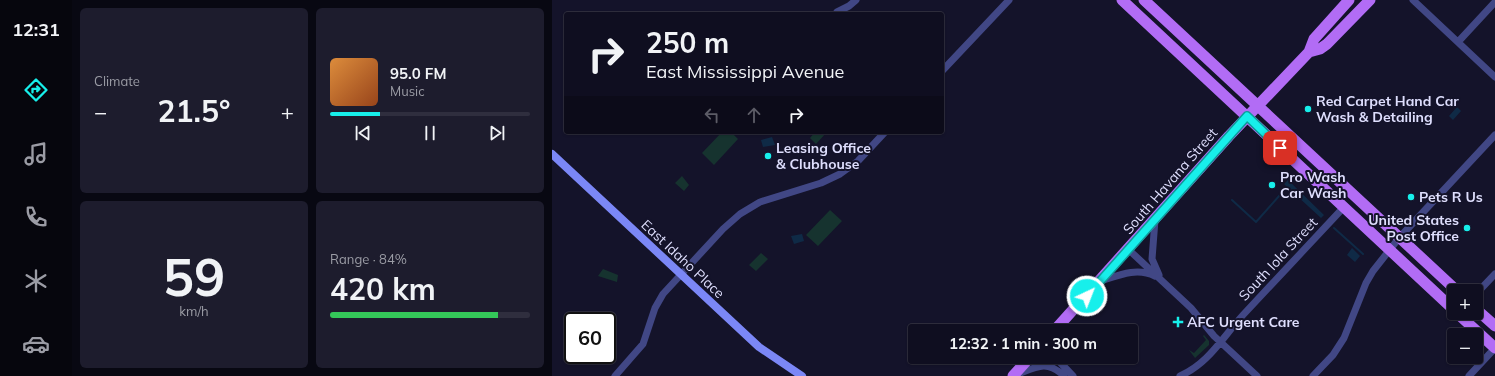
<!DOCTYPE html>
<meta charset="utf-8">
<style>
body{margin:0;font-family:Mulish,sans-serif;background:#1d1c2d;color:#f1f3f6;height:100vh;display:flex;flex-direction:column;font-size:15px;white-space:nowrap}
*{box-sizing:border-box;margin:0}
p{font-size:13px;color:#9b9ca5}
.icon{flex:none;width:22px;height:22px;fill:none;stroke:currentColor;stroke-width:2;stroke-linecap:round;stroke-linejoin:round}
.map{position:relative;flex:1;overflow:hidden}
.sheet{display:flex;flex-direction:column;gap:8px;padding:8px;background:#080812;width:480px}
.sheet>*{flex:none}
.top-card{position:absolute;left:12px;top:12px;width:380px;height:122px;border-radius:4px;box-shadow:0 1px 3px #0004,0 0 0 1px #2f2e3e;background:#0f0e20;color:#f1f3f6;overflow:hidden}
.controls{position:absolute;left:895px;top:284px;display:grid;gap:8px}
.controls a{display:grid;place-items:center;width:36px;height:36px;border-radius:4px;background:#0f0e20;box-shadow:0 1px 3px #0004,0 0 0 1px #2f2e3e;font-size:20px}
.speed{position:absolute;left:12px;top:312px;display:flex;gap:8px;font-size:20px;font-weight:700;text-align:center}
.speed>*{display:grid;place-content:center;width:52px;height:52px;border-radius:50%;background:#0f0e20;box-shadow:0 1px 3px #0004,0 0 0 1px #2f2e3e;line-height:1}
.speed .limit{border:2px solid #111;border-radius:6px;background:#fff;color:#111}
.pin{position:absolute;display:grid;place-items:center;width:34px;height:34px;color:#fff;margin:-17px;border-radius:8px;box-shadow:0 2px 6px #0006}
.me{position:absolute;width:44px;margin:-22px;rotate:43deg;stroke-linejoin:round;filter:drop-shadow(0 0 3px #0008)}
.turn{display:flex;align-items:center;gap:14px;height:84px;padding:0 16px;font-size:18px}
.turn .icon{width:52px;height:52px;stroke-width:2.5}
.turn b{display:block;font-size:28px;line-height:34px}
.lanes{display:flex;align-items:center;height:38px;padding:0 16px;background:#0003;justify-content:center;gap:20px;direction:ltr}
.lanes .off{opacity:.35}
.big{font-size:30px;font-weight:700;line-height:1.1}
.sheet .tile{flex:1;display:flex;flex-direction:column;justify-content:center;gap:6px;min-width:0;padding:0 14px;border-radius:6px;background:#1d1c2d}
.sheet .dial{align-items:center;gap:0}
.dial b{font-size:52px;line-height:1}
.song{display:flex;align-items:center;gap:12px}
.cover{width:48px;height:48px;border-radius:6px;background:linear-gradient(135deg,hsl(30 70% 55%),hsl(20 70% 35%))}
.played{height:4px;border-radius:2px;background:linear-gradient(90deg,#17efeb 25%,#2f2e3e 25%)}
.keys{display:flex;justify-content:space-around;direction:ltr}
.heat{display:flex;justify-content:space-between;align-items:center;font-size:22px;direction:ltr}
.charge{height:6px;border-radius:3px;background:linear-gradient(90deg,#34c759 84%,#2f2e3e 0)}
.sheet .tiles{flex:1;display:grid;gap:8px;grid-template-columns:repeat(2,1fr)}
.trip{position:absolute;left:356px;top:324px;width:230px;height:40px;border-radius:4px;background:#0f0e20;box-shadow:0 1px 3px #0004,0 0 0 1px #2f2e3e;font-weight:700;line-height:40px;text-align:center}
main{display:flex;flex:1;min-height:0}
.tabs{display:flex;flex-direction:column;width:72px;justify-content:space-around;align-items:center;background:#06060d;color:#9b9ca5}
.tabs .icon{width:28px;height:28px}
.tabs .current{color:#17efeb}
.tabs b{font-size:18px;color:#f1f3f6}
.map>svg:first-child{display:block}
.green{fill:#16332f}
.water{fill:#0f2a46}
.lines{fill:none;stroke-linecap:round;stroke-linejoin:round}
.stream{stroke:#0f2a46;stroke-width:2}
.street{stroke:#414785;stroke-width:7}
.secondary{stroke:#7b87f6;stroke-width:8}
.primary{stroke:#b26cf5;stroke-width:11}
.route-casing{stroke:#0f9b99;stroke-width:10}
.route{stroke:#17efeb;stroke-width:7}
.poi-dot{fill:#17efeb;stroke:#14132a;stroke-width:1.5}
.labels{text-anchor:middle;stroke-width:4;stroke-linejoin:round;paint-order:stroke}
.poi-label{font-size:14px;font-weight:bold;fill:#dedefd;stroke:#14132a;text-anchor:start}
.street-label{font-size:14px;fill:#dedefd;stroke:#14132a}
</style>
<main>
<nav class="tabs">
<b>12:31</b>
<svg class="icon current" aria-label="directions" viewBox="0 0 24 24"><path d="M12 3l9 9-9 9-9-9zM9 14v-3h6M13 9l2 2-2 2"/></svg>
<svg class="icon" aria-label="music" viewBox="0 0 24 24"><path d="M9 18V5l10-2v13"/><circle cx="6" cy="18" r="3"/><circle cx="16" cy="16" r="3"/></svg>
<svg class="icon" aria-label="phone" viewBox="0 0 24 24"><path d="M5 4h4l2 5-3 2q2 4 5 5l2-3 5 2v4C11 20 4 13 5 4z"/></svg>
<svg class="icon" aria-label="climate" viewBox="0 0 24 24"><path d="M12 3v18M4 7l16 10M4 17L20 7"/></svg>
<svg class="icon" aria-label="car" viewBox="0 0 24 24"><path d="M5 17H2v-5l4-1 3-4h7l3 4 3 1v5h-3M9 17h6M6 11h13"/><circle cx="7" cy="17" r="2"/><circle cx="17" cy="17" r="2"/></svg>
</nav>
<section class="sheet">
<div class="tiles">
<div class="tile"><p>Climate</p>
<div class="heat"><a>−</a><b class="big">21.5°</b><a>+</a></div>
</div>
<div class="tile">
<div class="song"><i class="cover"></i><div><b>95.0 FM</b><p>Music</p></div></div>
<div class="played"></div>
<div class="keys"><svg class="icon" aria-label="previous" viewBox="0 0 24 24"><path d="M18 5L8 12l10 7zM5 5v14"/></svg><svg class="icon" aria-label="pause" viewBox="0 0 24 24"><path d="M8 5v14M16 5v14"/></svg><svg class="icon" aria-label="next" viewBox="0 0 24 24"><path d="M6 5l10 7-10 7zM19 5v14"/></svg></div>
</div>
<div class="tile dial"><b>59</b><p>km/h</p></div>
<div class="tile"><p>Range · 84%</p><b class="big">420 km</b><div class="charge"></div></div>
</div>
</section>
<div class="map">
<svg width="943" height="376" viewBox="0 0 943 376">
<rect width="100%" height="100%" fill="#14132a"/>
<path class="green" d="M170,132H179L186,139L162,165L150,153Z
M263,132H275L264,144L258,138Z
M130,176L137,185L132,191L123,183Z
M278,210L290,221L266,246L254,235Z
M209,253L216,259L204,271L197,265Z
M51,269L66,275L65,282L46,276Z
M652,335L657,341V345L643,358L637,350L642,353L654,340L651,336Z"/>
<path class="water" d="M905,107L909,111L901,120L897,116Z
M220,137L223,145L211,147L209,140Z
M736,180L772,215L769,218L732,184Z
M250,234L252,241L242,244L239,236Z
M800,248L808,256L803,262L795,255Z"/>
<g class="lines">
<path class="stream" d="M680,200L704,222L735,187
M782,228L811,254"/>
<path class="street" d="M861,0L943,77
M285,12L297,6L304,0
M906,42L943,2
M390,71L457,0
M603,220L600,259L607,275
M577,250L639,308L662,336L705,376
M549,281C567,275 585,267 603,276
M924,294L943,274
M503,357L521,376
M464,375C484,367 495,359 512,376
M63,376L91,344L103,308L111,294L171,229L188,214L208,202L269,183L288,174L306,161L333,132
M628,376C657,363 670,338 691,315C725,279 758,243 792,207
M761,376L781,355L792,338L814,283L821,271L847,238L943,135
M917,376L943,348"/>
<path class="secondary" d="M0,154L207,347L250,376"/>
<path class="primary" d="M570,0L902,310
M592,0L905,291
M757,52L768,49L775,44L818,0
M924,309L943,326
M905,313L943,348
M502,331L677,136L757,52L762,39L797,0
M461,376L478,357"/>
</g>
<g class="lines">
<defs>
<path id="route" d="M535,296L695,116L728,148"/>
</defs>
<use href="#route" class="route-casing"/>
<use href="#route" class="route"/>
</g>
<g class="poi-dot">
<circle cx="756" cy="109" r="4"/>
<circle cx="216" cy="156" r="4"/>
<circle cx="720" cy="185" r="4"/>
<circle cx="859" cy="197" r="4"/>
<circle cx="915" cy="228" r="4"/>
<path d="M624 316h4v4h4v4h-4v4h-4v-4h-4v-4h4z"/>
</g>
<g class="labels">
<g class="poi-label">
<text x="764" y="106">Red Carpet Hand Car<tspan x="764" dy="16">Wash &amp; Detailing</tspan></text>
<text x="224" y="153">Leasing Office<tspan x="224" dy="16">&amp; Clubhouse</tspan></text>
<text x="728" y="182">Pro Wash<tspan x="728" dy="16">Car Wash</tspan></text>
<text x="867" y="202">Pets R Us</text>
<text x="907" y="225" text-anchor="end">United States<tspan x="907" dy="16">Post Office</tspan></text>
<text x="635" y="327">AFC Urgent Care</text>
</g>
<g class="street-label">
<text transform="translate(618 181) rotate(-49)" y="5">South Havana Street</text>
<text transform="translate(131 259) rotate(43)" y="5">East Idaho Place</text>
<text transform="translate(726 259) rotate(-47)" y="5">South Iola Street</text>
</g>
</g>
</svg>
<div class="controls">
<a>+</a>
<a>−</a>
</div>
<div class="speed"><div class="limit">60</div></div>
<div class="pin" style="left:728px;top:148px;background:#d93025"><svg class="icon" aria-label="arrive" viewBox="0 0 24 24"><path d="M6 21V4h12l-3 4 3 4H6"/></svg></div>
<svg class="me" style="left:535px;top:296px" viewBox="-20 -20 40 40"><circle r="17" fill="#17efeb" stroke="#fff" stroke-width="3"/><path d="M0-11L8 9 0 5-8 9z" fill="#fff"/></svg>
<div class="trip">12:32 · 1 min · 300 m</div>
<div class="top-card">
<div class="turn"><svg class="icon" aria-label="right" viewBox="0 0 24 24"><path d="M7 20v-9h11M14 6l5 5-5 5"/></svg><div><b>250 m</b>East Mississippi Avenue</div></div>
<div class="lanes"><svg class="icon off" aria-label="left" viewBox="0 0 24 24"><path d="M17 20v-9H6M10 6l-5 5 5 5"/></svg><svg class="icon off" aria-label="ahead" viewBox="0 0 24 24"><path d="M12 20V5M6 11l6-6 6 6"/></svg><svg class="icon" aria-label="right" viewBox="0 0 24 24"><path d="M7 20v-9h11M14 6l5 5-5 5"/></svg></div>
</div>
</div>
</main>
